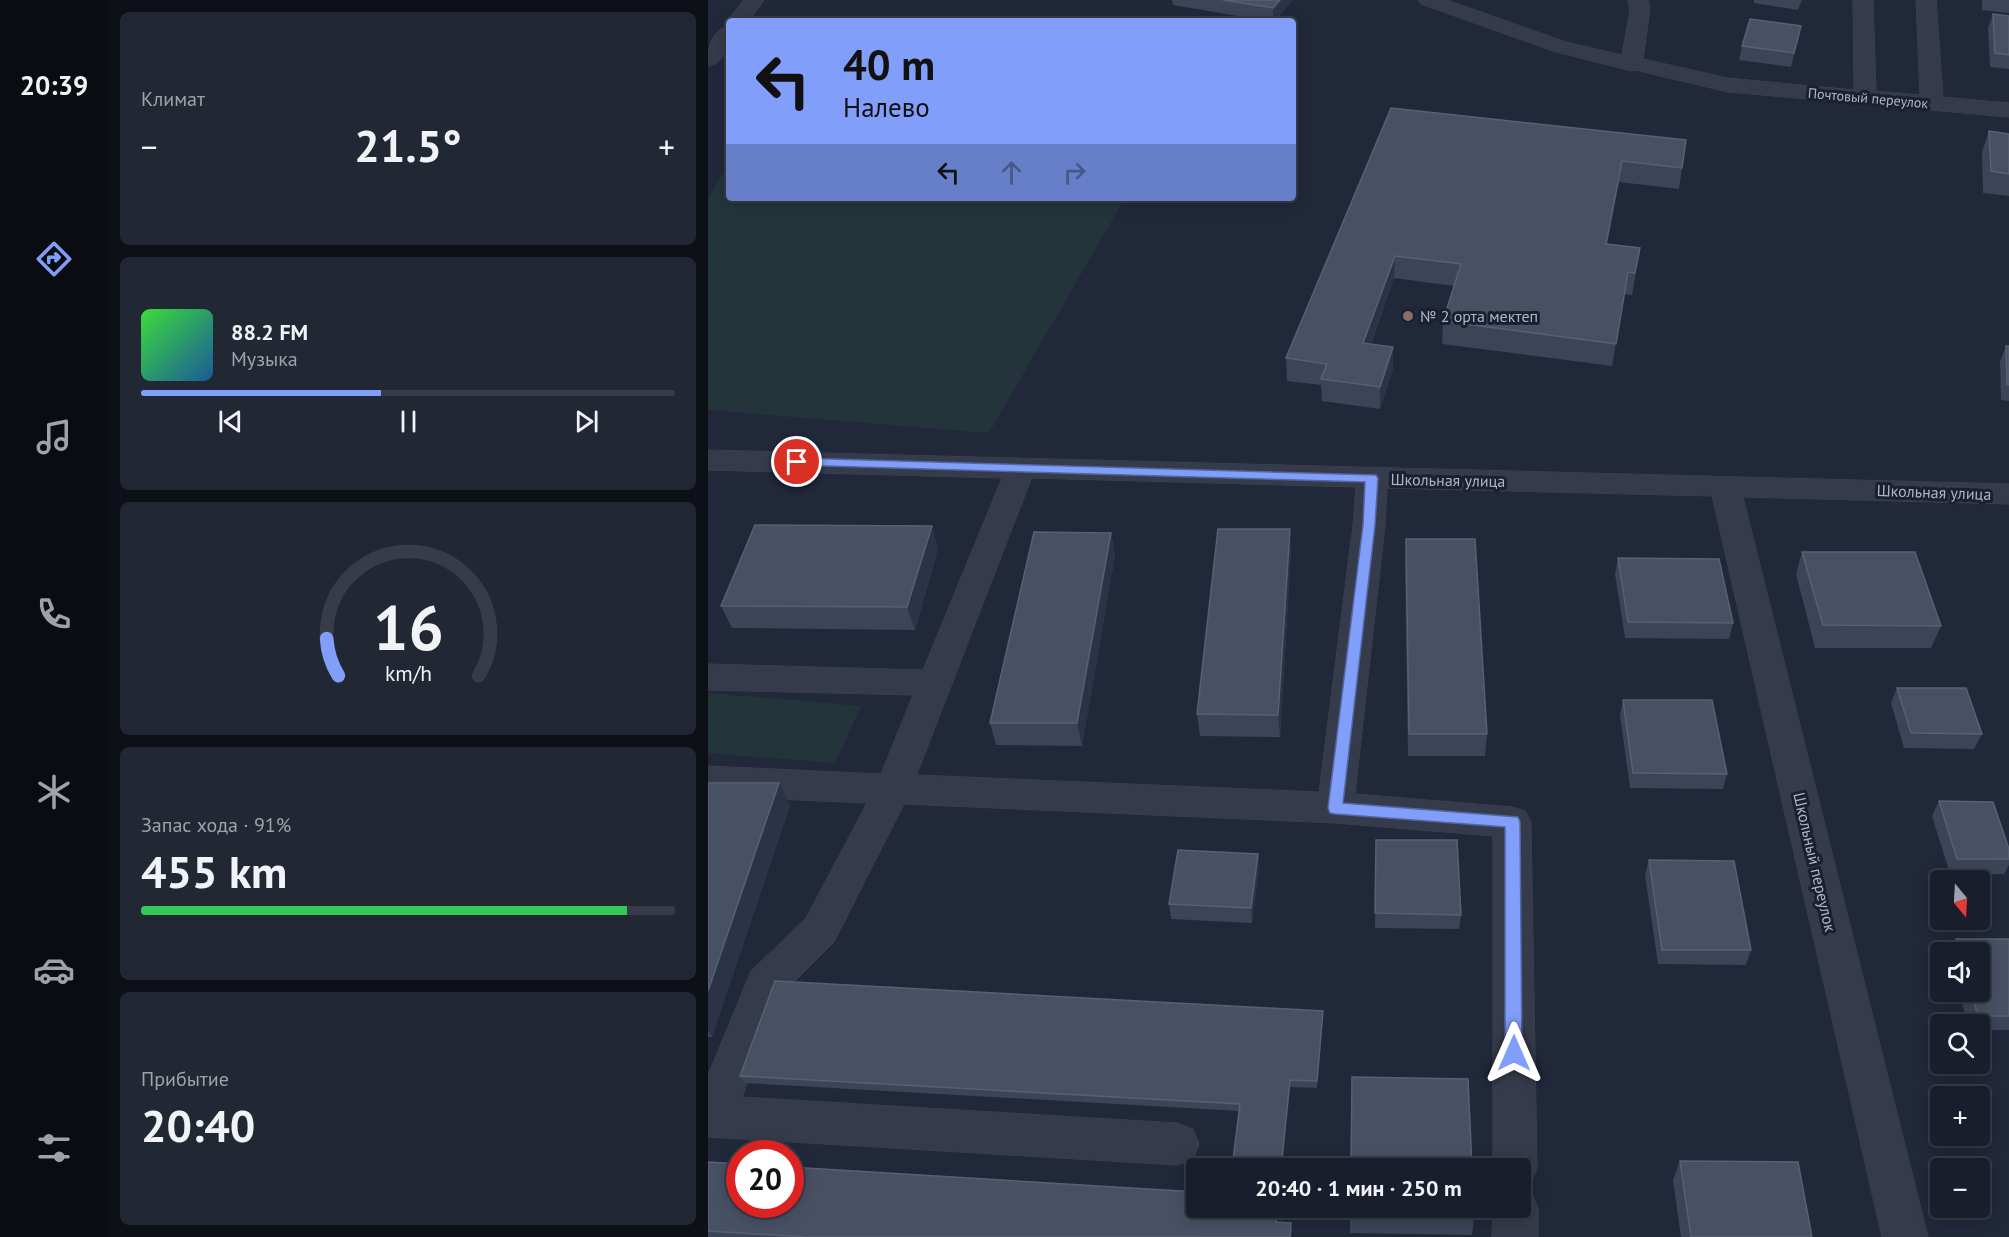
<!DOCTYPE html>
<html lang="ru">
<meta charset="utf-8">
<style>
body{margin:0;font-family:"PT Sans",sans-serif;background:#222734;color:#f1f3f6;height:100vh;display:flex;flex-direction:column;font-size:22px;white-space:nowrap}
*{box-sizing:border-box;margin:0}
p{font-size:20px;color:#9fa2a9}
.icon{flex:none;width:33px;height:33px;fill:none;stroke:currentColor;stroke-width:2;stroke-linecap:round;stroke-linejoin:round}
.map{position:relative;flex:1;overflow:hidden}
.details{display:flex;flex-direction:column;gap:12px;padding:12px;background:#0e1018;width:600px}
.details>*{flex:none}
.hud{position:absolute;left:18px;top:18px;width:570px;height:183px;border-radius:6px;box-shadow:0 3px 15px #0003,0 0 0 2px #373c48;background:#819ffa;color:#111;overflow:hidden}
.needle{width:39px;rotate:162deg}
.controls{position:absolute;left:1222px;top:870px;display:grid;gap:12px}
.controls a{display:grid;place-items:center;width:60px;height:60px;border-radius:6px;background:#191e2c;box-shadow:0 3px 15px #0003,0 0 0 2px #373c48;font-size:30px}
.speed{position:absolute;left:18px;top:1140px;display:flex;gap:12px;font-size:30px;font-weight:700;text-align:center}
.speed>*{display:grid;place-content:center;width:78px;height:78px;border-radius:50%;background:#191e2c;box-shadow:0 3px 15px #0003,0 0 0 2px #373c48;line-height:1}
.speed .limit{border:9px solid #d22;background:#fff;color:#111}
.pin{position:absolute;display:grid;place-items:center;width:51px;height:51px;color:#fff;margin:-26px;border:3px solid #fff;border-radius:50%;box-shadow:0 2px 6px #0007}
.me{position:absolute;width:66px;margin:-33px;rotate:0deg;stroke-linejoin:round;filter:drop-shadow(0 0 4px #0008)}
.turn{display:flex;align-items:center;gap:21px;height:126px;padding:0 18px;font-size:27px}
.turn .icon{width:78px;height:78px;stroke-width:2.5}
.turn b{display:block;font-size:42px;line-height:51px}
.lanes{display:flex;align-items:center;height:57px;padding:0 18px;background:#0003;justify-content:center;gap:30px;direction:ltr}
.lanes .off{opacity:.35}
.big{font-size:45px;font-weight:700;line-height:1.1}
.details .widget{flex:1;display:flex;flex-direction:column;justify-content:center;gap:9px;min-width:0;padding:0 21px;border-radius:9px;background:#222734}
.details .dial{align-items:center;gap:0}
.dial svg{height:156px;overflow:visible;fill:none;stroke:#373c48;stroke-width:7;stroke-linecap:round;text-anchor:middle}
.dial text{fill:#f1f3f6;stroke:none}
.song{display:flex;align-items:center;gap:18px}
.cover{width:72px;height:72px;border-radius:9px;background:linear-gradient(135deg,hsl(120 70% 55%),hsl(210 70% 35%))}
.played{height:6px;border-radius:3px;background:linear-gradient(90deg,#819ffa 45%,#373c48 45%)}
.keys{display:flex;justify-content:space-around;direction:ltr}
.heat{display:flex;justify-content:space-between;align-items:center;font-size:33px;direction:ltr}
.charge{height:9px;border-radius:4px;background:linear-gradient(90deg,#34c759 91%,#373c48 0)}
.trip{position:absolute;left:478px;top:1158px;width:345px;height:60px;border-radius:6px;background:#191e2c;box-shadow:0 3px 15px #0003,0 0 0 2px #373c48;font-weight:700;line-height:60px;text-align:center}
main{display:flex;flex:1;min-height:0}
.menu{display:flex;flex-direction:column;width:108px;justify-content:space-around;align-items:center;background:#0a0c12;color:#9fa2a9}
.menu .icon{width:42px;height:42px}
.menu .on{color:#819ffa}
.menu b{font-size:27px;color:#f1f3f6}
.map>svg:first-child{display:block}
.green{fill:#23353b}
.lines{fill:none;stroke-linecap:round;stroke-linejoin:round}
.minor-casing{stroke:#3e4453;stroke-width:1}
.minor{fill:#353b4a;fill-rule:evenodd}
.wall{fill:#3c4458}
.shaded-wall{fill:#2c3347}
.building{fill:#485064;stroke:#586073;stroke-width:1.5}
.route{fill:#819ffa;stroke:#5467a2;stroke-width:1.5}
.education-dot{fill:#8d6e63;stroke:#1a202f;stroke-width:2}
.labels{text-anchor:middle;stroke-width:6;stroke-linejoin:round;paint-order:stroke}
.far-street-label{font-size:14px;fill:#afb5c6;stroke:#1a202f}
.poi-label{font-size:16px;fill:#afb5c6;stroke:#1a202f;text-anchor:start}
.street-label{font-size:16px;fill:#afb5c6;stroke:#1a202f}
</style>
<main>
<nav class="menu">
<b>20:39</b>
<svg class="icon on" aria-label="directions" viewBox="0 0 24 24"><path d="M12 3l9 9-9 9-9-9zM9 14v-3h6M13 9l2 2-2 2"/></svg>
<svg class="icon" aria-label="music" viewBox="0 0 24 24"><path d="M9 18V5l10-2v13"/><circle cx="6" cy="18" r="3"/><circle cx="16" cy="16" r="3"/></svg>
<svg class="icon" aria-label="phone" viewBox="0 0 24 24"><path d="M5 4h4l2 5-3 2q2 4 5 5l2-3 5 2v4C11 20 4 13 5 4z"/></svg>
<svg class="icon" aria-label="climate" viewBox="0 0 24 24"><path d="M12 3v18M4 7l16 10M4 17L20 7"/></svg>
<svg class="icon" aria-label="car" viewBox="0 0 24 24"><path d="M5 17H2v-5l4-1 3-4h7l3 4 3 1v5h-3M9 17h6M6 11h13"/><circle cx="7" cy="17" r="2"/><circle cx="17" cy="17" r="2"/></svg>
<svg class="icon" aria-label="filters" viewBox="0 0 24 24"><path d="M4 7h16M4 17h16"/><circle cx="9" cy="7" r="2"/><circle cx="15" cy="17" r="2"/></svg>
</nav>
<section class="details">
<div class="widget"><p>Климат</p>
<div class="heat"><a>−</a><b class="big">21.5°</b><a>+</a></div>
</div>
<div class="widget">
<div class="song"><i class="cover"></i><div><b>88.2 FM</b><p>Музыка</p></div></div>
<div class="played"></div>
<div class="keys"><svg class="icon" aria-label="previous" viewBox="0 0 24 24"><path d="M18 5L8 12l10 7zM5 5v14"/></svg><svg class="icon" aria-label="pause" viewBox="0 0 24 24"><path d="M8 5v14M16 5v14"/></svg><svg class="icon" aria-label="next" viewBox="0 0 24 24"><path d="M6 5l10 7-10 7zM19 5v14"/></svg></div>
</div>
<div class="widget dial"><svg viewBox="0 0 100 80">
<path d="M14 69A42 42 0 1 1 86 69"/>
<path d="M14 69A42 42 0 0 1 8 50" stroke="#819ffa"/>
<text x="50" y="56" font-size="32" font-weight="700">16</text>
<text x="50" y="72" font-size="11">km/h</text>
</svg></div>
<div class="widget"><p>Запас хода · 91%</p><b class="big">455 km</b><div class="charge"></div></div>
<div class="widget"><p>Прибытие</p><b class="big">20:40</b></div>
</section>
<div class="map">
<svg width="1301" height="1237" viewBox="0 0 1301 1237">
<rect width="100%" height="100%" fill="#21283a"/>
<path class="green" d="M21,171V198H417L281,433L0,410V199L14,174Z
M0,693L153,706L127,763L0,753Z"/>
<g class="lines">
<defs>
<path id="minor" d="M36,0H56L41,21H21V23L20,21Z
M710,0H739L858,42L914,55L922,10L920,0H940L942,10L935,59L1020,78L1146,90L1145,0H1165L1168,91L1212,95L1208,0H1228L1235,97L1301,103V117L1020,92L927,70L923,71L845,51L713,4Z
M21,26C21,43 20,62 0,66C0,50 1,31 21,26Z
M0,450L1301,484V504L1035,497L1220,1237H1174L1004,496L679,488L677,525L647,794L804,807L817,811L823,822L829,1168L823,1183L813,1187V1168H785V836L627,823L196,804L126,942L73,995L34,1097L469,1123L485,1129L491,1144L485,1159L469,1165L0,1137V1075L43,971L98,918L159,803L0,796V766L173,774L205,695L0,690V664L215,670L294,478L0,470ZM324,478L648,487L645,525L611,792L209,775Z
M813,1188L823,1192L830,1208V1237H784L785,1208H813Z"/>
</defs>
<use href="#minor" class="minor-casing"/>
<use href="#minor" class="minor"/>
</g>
<path class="wall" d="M464,0H585L567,21H559L465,5Z
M1046,0H1094L1090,10L1046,3Z
M1274,0H1301V13L1274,10Z
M1285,14L1301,16V69L1282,67L1280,28Z
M1090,40L1083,67L1031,60L1034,46Z
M683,108L974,168L971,189L911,182L899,244L932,248L924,295L916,294L904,366L734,344L735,321L746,286L686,278L663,344L685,347V369L672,409L614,401L613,385L579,381L578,358Z
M1281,131L1301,134V196L1275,193L1274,152Z
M1298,346H1301V401L1293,400L1292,361Z
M403,533L407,555L374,746L288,745L282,723Z
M698,539L779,734L777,756H700L697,561Z
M230,549L207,630L24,628L13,606Z
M583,552L572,737L492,736L489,714Z
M1094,552L1233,626L1223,648H1107L1088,574Z
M910,558L1025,623L1021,639L917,638L907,574Z
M1189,688L1274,734L1266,749L1196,748L1183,703Z
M915,700L1019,774L1015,789L922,788L912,715Z
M0,783L82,805L4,1037H0Z
M1231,801L1301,849V865L1296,874H1242L1224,816Z
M668,840L753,915L751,929L667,928Z
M550,854L551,869L544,923L463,919L461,904Z
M941,860L1043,950L1038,965L950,964L937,875Z
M1248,939H1301V1030H1272V1024H1260L1251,992H1272V952H1240Z
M615,1018L609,1088L582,1087L574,1168H524L531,1111L37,1083L32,1076Z
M972,1161L1104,1237H973L965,1180Z
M0,1162L569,1222L584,1229L583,1237H0Z
M642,1208L766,1217L764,1235L642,1233Z"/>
<path class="shaded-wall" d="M572,0H585L566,21L565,8Z
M914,161L911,182L895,266L898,244Z
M687,256L686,278L655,365V343Z
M685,347V369L672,409V387Z
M224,526L230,549L207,630L199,607Z
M582,529L583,552L572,737L570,715Z
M403,533L407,555L374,746L369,723Z
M71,783L82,805L4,1037L0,1030V991Z
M550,854L551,869L544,923L543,908Z
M615,1011V1018L609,1088V1081Z
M582,1080V1087L574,1168H573Z"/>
<path class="building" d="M515,0H572L565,8Z
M1285,14L1301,16V55L1287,53Z
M1042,19L1093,26L1086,53L1034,46Z
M683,108L978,140L974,168L914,161L898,244L932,248L927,273L920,272L908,344L735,321L753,264L687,256L655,343L685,347L672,387L613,379L619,364L578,358Z
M1281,131L1301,134V174L1283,171Z
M1298,346H1301V385L1299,384Z
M47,525L224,526L199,607L13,606Z
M510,529H582L570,715L489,714Z
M326,532L403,533L369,723H282Z
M698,539H767L779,734H701Z
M1094,552H1207L1233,626L1115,625Z
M910,558L1011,559L1025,623L920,622Z
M1189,688H1258L1274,734L1203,733Z
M915,700H1004L1019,774L925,773Z
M0,783H71L0,991Z
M1231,801L1285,802L1301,849V859H1249Z
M668,840H749L753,915L667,913Z
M470,850L550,854L543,908L461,904Z
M941,860L1026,861L1043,950H954Z
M1248,939H1301V1016H1270L1263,992H1272V952H1251Z
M67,981L615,1011L609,1081L582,1080L573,1168H524L532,1104L32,1076Z
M644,1077L760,1079L764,1168H643Z
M972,1161L1090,1162L1104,1237H983Z
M0,1162L32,1164V1204H82V1167L489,1192V1208H569L568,1222L583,1223L582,1237H98L0,1231Z
M642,1208H766V1217L642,1215Z"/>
<path class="route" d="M89,458L668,475L670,478L667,525L635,803L810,817L812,822L814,1053L812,1059L806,1061L800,1059L797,1053V827L627,814L622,813L620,808L655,525L657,482L85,465L83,462L85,459Z"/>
<circle class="education-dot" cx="700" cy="316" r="6"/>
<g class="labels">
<g class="far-street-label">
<text transform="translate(1160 98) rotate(5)" y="5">Почтовый переулок</text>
</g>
<g class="poi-label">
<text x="712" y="322">№ 2 орта мектеп</text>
</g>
<g class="street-label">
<text transform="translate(740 480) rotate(1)" y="6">Школьная улица</text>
<text transform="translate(1226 492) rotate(2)" y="6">Школьная улица</text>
<text transform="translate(1107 862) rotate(77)" y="6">Школьный переулок</text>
</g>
</g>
</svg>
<div class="controls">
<a><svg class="needle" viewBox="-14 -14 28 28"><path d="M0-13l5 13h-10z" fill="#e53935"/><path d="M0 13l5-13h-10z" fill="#9fa2a9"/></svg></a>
<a><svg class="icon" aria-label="sound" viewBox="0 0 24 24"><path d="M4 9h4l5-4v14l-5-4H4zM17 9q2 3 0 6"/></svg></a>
<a><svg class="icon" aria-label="search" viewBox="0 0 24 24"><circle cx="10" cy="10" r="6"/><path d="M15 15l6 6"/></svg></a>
<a>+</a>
<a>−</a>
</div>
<div class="speed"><div class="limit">20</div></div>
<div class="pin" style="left:89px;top:462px;background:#d93025"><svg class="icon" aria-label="arrive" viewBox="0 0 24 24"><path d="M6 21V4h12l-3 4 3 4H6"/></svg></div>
<svg class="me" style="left:806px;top:1053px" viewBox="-20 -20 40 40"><path d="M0-17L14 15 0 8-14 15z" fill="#819ffa" stroke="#fff" stroke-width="4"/></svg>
<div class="trip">20:40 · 1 мин · 250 m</div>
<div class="hud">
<div class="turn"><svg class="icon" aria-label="left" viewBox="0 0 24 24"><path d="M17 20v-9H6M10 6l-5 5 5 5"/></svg><div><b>40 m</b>Налево</div></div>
<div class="lanes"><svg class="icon" aria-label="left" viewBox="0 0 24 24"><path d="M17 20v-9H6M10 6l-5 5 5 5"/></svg><svg class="icon off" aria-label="ahead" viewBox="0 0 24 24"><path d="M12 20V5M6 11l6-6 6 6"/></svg><svg class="icon off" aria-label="right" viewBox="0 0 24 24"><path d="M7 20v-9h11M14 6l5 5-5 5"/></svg></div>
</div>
</div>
</main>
